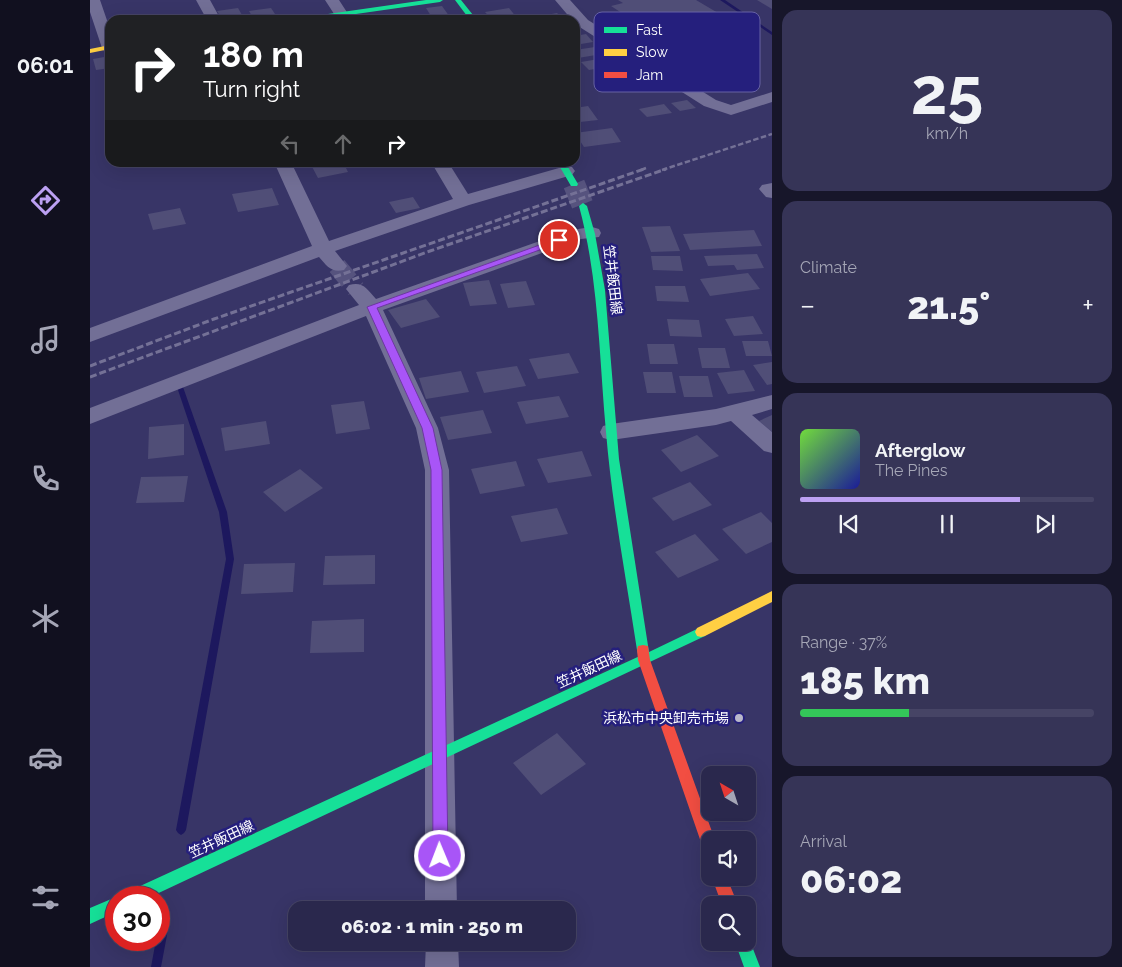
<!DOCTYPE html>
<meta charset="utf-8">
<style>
body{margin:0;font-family:Raleway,"Noto Sans JP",sans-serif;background:#363457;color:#f1f3f6;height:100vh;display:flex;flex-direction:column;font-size:19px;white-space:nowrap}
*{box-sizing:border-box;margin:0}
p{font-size:16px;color:#a5a6b6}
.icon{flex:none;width:28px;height:28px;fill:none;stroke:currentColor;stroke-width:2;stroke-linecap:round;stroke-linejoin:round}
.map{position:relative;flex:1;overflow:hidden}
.details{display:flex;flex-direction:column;gap:10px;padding:10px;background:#17162a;width:350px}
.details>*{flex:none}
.top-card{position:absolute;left:15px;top:15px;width:475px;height:152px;border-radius:15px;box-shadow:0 5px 20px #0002,0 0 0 1px #464465;background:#202124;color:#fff;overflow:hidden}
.needle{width:32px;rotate:321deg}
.tools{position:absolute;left:611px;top:766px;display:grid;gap:10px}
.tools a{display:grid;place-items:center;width:55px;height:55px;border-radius:10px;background:#2a284d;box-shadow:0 5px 20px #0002,0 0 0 1px #464465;font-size:25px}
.speed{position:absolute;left:15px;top:886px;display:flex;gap:10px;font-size:25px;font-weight:700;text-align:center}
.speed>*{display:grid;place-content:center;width:65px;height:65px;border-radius:50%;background:#2a284d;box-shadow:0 5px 20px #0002,0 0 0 1px #464465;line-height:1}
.speed .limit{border:8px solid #d22;background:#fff;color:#111}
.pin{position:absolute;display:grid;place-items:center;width:42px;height:42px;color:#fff;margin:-21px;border:2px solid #fff;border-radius:50%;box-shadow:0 1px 5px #0007}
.me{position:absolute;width:55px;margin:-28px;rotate:359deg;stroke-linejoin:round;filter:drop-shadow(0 0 4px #0008)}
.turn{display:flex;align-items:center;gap:18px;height:105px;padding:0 15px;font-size:22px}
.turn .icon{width:65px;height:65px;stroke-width:2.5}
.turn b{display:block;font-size:35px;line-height:42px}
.lanes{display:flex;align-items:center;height:48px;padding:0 15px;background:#0003;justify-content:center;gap:25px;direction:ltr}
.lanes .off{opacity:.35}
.big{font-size:38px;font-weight:800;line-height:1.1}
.details .card{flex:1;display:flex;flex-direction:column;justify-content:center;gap:8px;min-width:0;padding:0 18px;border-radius:15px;background:#363457}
.details .dial{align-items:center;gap:0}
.dial b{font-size:65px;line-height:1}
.song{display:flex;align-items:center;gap:15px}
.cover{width:60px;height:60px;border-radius:8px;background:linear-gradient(135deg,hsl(100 70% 55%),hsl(240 70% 35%))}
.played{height:5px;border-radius:2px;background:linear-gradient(90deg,#bca0f2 75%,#464465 75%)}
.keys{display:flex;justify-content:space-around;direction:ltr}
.heat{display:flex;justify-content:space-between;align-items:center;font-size:28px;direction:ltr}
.charge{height:8px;border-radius:4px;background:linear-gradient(90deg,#34c759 37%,#464465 0)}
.trip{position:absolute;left:198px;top:901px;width:288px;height:50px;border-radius:15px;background:#2a284d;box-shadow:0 5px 20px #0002,0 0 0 1px #464465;font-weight:800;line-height:50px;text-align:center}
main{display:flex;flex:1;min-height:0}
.dock{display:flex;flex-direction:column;width:90px;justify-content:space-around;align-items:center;background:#11101f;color:#a5a6b6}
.dock .icon{width:35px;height:35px}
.dock .active{color:#bca0f2}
.dock b{font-size:22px;color:#f1f3f6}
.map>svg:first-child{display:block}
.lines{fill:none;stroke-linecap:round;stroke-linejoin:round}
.stream{fill:#1d185e;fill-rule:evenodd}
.building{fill:#504e77}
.street-tunnel{stroke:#56537e;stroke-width:19;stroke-dasharray:19 10;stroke-linecap:butt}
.secondary-tunnel{stroke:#56537e;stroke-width:22;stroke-dasharray:22 11;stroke-linecap:butt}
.street{fill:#726f96;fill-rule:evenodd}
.fast{fill:#16e098;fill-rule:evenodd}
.slow{fill:#ffcf43;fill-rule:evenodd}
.jam{fill:#f24e42;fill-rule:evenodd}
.rail-far1{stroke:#747196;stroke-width:2.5;stroke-dasharray:5.5 2.5;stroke-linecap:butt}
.rail{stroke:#747196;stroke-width:3;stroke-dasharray:7 3;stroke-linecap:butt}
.route{fill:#a855f7;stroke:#6d37a1}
.poi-dot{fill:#b9b8ca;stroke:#251f7d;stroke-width:2}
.labels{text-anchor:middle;stroke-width:5;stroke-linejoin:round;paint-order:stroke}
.street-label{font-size:14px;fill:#fff;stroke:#251f7d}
.poi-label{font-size:14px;fill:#fff;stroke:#251f7d;text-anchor:end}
.key{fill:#251f7d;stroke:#6662a4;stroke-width:1}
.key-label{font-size:14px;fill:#fff}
</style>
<main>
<nav class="dock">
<b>06:01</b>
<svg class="icon active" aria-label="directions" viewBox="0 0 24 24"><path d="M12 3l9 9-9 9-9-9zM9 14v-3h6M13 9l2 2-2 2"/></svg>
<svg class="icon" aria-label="music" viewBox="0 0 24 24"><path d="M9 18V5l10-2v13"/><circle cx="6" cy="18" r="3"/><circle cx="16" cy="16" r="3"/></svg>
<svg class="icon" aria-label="phone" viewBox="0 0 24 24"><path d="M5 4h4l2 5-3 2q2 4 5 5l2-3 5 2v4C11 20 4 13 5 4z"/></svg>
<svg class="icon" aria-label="climate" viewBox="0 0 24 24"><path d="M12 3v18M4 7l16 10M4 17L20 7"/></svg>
<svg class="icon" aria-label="car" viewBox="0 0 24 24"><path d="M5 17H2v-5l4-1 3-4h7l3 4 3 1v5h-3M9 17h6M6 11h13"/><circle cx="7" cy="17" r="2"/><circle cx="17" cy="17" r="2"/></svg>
<svg class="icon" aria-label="filters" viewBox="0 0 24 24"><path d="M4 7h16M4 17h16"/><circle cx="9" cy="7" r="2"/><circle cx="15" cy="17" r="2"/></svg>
</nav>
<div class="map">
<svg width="682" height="967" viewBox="0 0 682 967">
<rect width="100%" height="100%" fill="#383567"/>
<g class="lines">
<path class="stream" d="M630,0H635L682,32V35Z
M88,385H92L93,387L137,512L144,559L96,830L94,833L91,835L88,833L86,830L136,559L129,512L87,387Z
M75,914L79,915L80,919L71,967H61L66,940H69V925L71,915Z"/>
</g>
<path class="building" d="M528,0H606L667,36L578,61L525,26L544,21L521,6L533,3Z
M667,0H682V9Z
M352,6L362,20H333L332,18L341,16L336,8Z
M148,8L152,15L131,18L127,11Z
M181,8L185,14L163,18L159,11Z
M419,8L427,18L402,20L395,12Z
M467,13L474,20H435V19Z
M298,14L302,20H268L267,18Z
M496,34L503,42L485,45V36Z
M505,47L512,54L488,58L485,55V50Z
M20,56V68L6,70L3,59Z
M515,58L522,66L499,70L491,62Z
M597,100L606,108L590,111L581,103Z
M574,104L582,113L557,117L549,109Z
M498,106L508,120L490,122L485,114V108Z
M522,128L531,142L494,147L485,133Z
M225,162H253L258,172L228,178L220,163Z
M182,188L189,205L148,212L142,194Z
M323,197L330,208L306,213L299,202Z
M90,208L96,224L63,230L58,214Z
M580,226L590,251L561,252L552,227Z
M664,230L672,246L600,250L593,234Z
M667,254L674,268L647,270L644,265L618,266L614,256Z
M561,256H590L593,271L563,270Z
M658,273L670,289L620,296L610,279Z
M399,280L407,304L380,306L373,283Z
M436,281L445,305L418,308L410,284Z
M565,286H595L599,302L567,301Z
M336,299L350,317L311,328L298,310Z
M663,316L673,334L644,336L635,319Z
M577,319L609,320L612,337L580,336Z
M652,341H678L682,356H656Z
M557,344H584L588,364H560Z
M608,348H635L640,368H612Z
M479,353L489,373L448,379L439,359Z
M682,362V384L677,385L663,365Z
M427,366L436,386L394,393L386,372Z
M654,370L665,391L638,394L627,373Z
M371,371L379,392L336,399L329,378Z
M553,372H582L586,393H557Z
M589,376H618L623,397H594Z
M469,396L479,417L436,424L427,402Z
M274,401L280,429L246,434L241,405Z
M393,410L402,433L358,440L350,417Z
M682,415V432L669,421Z
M176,421L180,444L135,451L131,428Z
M94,424V455L58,459L59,427Z
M607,435L629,456L591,472L571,450Z
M492,451L502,476L458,483L447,459Z
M426,461L435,486L390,494L381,469Z
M210,469L233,488L195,512L173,492Z
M98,476L94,502L46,503L51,477Z
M600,482L622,505L583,521L562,498Z
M467,508L478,534L431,542L421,516Z
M671,512L682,523V542L656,554L632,529Z
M605,534L629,560L588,578L565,552Z
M285,555V584L233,585L235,556Z
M205,563L203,592L151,594L154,564Z
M274,619V652L220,653L222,621Z
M467,733L496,764L451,795L423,763Z"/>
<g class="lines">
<path class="street-tunnel" d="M247,266L266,289"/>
<path class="secondary-tunnel" d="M484,184L493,206"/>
<path class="street" d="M0,0H10L20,29V52L14,51L12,48L0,12Z
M106,0H120L131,20H117Z
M235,0H249L262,20H248Z
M465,0H480L498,20L626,100L641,105L682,92V102L641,115L614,106L488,26L485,20H482Z
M184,162H201L239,241L363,199L341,162H358L378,194L476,166L482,167L485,171L482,175L379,205L245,251L257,266L254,270C241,273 237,266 229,257L0,342V328L222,246Z
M682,183V198L676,197L669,189L672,185Z
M502,227L509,229L511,233L509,237L491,239L293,310L348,428L359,470L367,910H335V470L326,428L276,316L0,424V408L269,305L256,289L259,285C273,281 277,289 286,299L481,230Z
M682,395V409L662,415L682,432V453L674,451L641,421L626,425L521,440L513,438L510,432L513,426L521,424L626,409Z
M336,942H368L369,967H335Z"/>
<path class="fast" d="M336,0H353L350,2L224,20H207L210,18Z
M365,0H371L387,20H380Z
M467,162H475L488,184L487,186H481Z
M493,203L497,206L505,234L515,290L529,459L559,652L611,627L615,628L617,632L615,636L58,898H33L35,893L552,655L548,654L547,650C536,577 522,505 516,432C509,356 509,280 489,206Z
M26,897L28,898H26V912L0,924V908Z
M658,936L670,967H654L645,942H658Z"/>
<path class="slow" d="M20,45V49L0,53V49Z
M682,591V602L615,636L611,637L607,636L605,632L607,628Z"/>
<path class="jam" d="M553,645L558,646L560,660L625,840H620V855L615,853L613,848L548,660L547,650L548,646Z
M622,878H637L648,905H632Z"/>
<path class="rail-far1" d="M551,170L556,168
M572,170L682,134"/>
<path class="rail" d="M0,366L124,319L554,169
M0,377L340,251L576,169"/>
</g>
<path class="route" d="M469,238L474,240L472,242L287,308L343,428L352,470L358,856L356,861L350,863L345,861L343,856L341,470L332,428L277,307Z"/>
<circle class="poi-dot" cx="649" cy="718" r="5"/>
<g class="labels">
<g class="street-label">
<text transform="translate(523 280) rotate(83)" y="5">笠井飯田線</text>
<text transform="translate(499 669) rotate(-25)" y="5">笠井飯田線</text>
<text transform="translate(131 839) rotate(-25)" y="5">笠井飯田線</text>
</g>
<g class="poi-label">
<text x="639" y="723">浜松市中央卸売市場</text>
</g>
</g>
<rect x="504" y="12" width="166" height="80" rx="8" class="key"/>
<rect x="514" y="27" width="23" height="6" fill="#16e098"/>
<rect x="514" y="49" width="23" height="7" fill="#ffcf43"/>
<rect x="514" y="72" width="23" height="6" fill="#f24e42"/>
<g class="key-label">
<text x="546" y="35">Fast</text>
<text x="546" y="57">Slow</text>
<text x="546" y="80">Jam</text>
</g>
</svg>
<div class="tools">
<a><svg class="needle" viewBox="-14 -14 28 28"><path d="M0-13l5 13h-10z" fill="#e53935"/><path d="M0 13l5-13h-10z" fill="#a5a6b6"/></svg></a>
<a><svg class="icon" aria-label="sound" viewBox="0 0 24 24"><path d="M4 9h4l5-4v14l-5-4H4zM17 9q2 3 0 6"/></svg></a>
<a><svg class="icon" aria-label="search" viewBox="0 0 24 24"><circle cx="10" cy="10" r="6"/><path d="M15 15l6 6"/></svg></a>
</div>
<div class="speed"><div class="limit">30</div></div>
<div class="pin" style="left:469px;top:240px;background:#d93025"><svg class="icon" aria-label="arrive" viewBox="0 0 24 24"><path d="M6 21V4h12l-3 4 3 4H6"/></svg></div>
<svg class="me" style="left:350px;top:856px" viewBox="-20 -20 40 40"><circle r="17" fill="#a855f7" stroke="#fff" stroke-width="3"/><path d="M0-11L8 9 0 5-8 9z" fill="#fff"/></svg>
<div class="trip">06:02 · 1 min · 250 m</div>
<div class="top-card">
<div class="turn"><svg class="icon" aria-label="right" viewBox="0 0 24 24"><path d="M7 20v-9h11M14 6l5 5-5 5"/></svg><div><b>180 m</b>Turn right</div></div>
<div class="lanes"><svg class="icon off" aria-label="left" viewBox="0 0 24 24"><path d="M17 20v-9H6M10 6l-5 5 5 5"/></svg><svg class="icon off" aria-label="ahead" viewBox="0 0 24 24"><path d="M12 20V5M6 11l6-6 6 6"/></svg><svg class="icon" aria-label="right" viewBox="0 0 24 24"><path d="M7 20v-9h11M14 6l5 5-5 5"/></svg></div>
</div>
</div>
<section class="details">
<div class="card dial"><b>25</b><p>km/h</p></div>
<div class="card"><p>Climate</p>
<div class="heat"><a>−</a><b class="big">21.5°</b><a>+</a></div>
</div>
<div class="card">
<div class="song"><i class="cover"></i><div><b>Afterglow</b><p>The Pines</p></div></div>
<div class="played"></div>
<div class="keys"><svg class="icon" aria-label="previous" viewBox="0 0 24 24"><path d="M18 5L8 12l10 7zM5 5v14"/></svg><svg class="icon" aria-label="pause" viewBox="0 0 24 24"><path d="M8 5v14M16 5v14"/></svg><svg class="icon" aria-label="next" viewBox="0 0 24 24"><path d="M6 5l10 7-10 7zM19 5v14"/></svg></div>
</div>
<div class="card"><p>Range · 37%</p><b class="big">185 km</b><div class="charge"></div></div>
<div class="card"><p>Arrival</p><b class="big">06:02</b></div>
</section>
</main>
